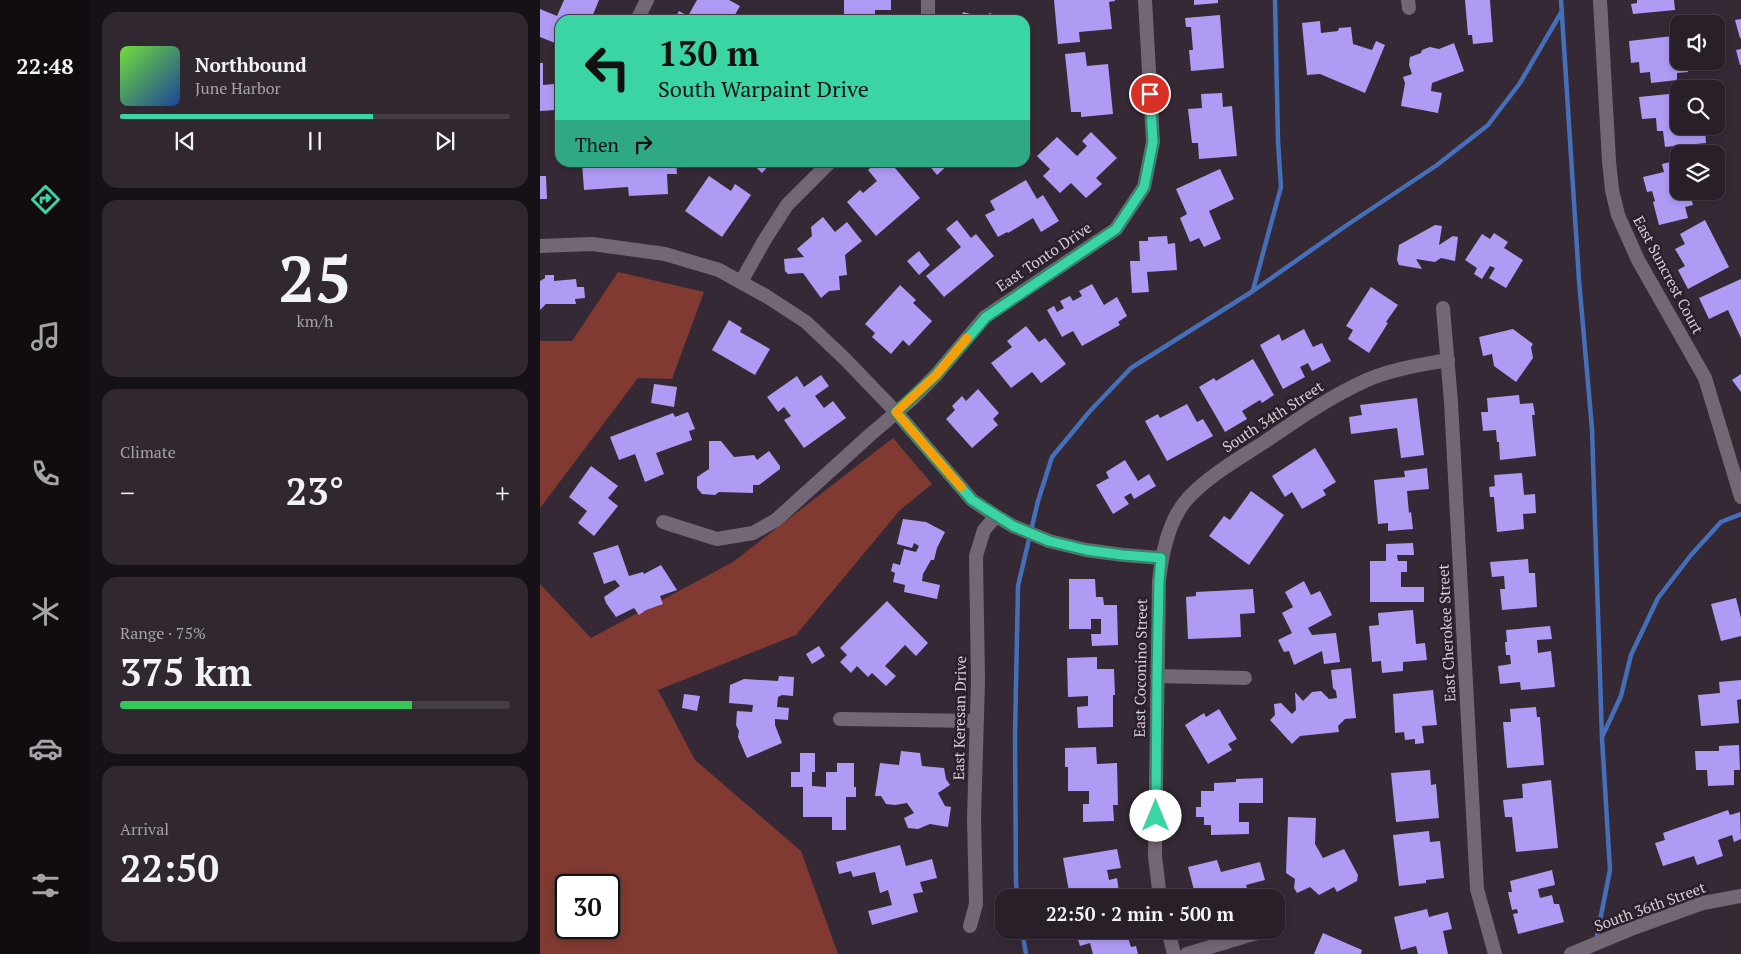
<!DOCTYPE html>
<meta charset="utf-8">
<style>
body{margin:0;font-family:"PT Serif",serif;background:#302730;color:#f1f3f6;height:100vh;display:flex;flex-direction:column;font-size:19px;white-space:nowrap}
*{box-sizing:border-box;margin:0}
p{font-size:16px;color:#a5a2a8}
.icon{flex:none;width:28px;height:28px;fill:none;stroke:currentColor;stroke-width:2;stroke-linecap:round;stroke-linejoin:round}
.map{position:relative;flex:1;overflow:hidden}
.details{display:flex;flex-direction:column;gap:12px;padding:12px;background:#161116;width:450px}
.details>*{flex:none}
.banner{position:absolute;left:15px;top:15px;width:475px;height:152px;border-radius:15px;box-shadow:0 2px 8px #0003,0 0 0 1px #443d45;background:#3ad4a5;color:#111;overflow:hidden}
.tools{position:absolute;left:1130px;top:15px;display:grid;gap:10px}
.tools a{display:grid;place-items:center;width:55px;height:55px;border-radius:10px;background:#281f28;box-shadow:0 2px 8px #0003,0 0 0 1px #443d45;font-size:25px}
.speed{position:absolute;left:15px;top:874px;display:flex;gap:10px;font-size:25px;font-weight:700;text-align:center}
.speed>*{display:grid;place-content:center;width:65px;height:65px;border-radius:50%;background:#281f28;box-shadow:0 2px 8px #0003,0 0 0 1px #443d45;line-height:1}
.speed .limit{border:2px solid #111;border-radius:8px;background:#fff;color:#111}
.pin{position:absolute;display:grid;place-items:center;width:42px;height:42px;color:#fff;margin:-21px;border:2px solid #fff;border-radius:50%;box-shadow:0 1px 5px #0007}
.me{position:absolute;width:55px;margin:-28px;rotate:0deg;stroke-linejoin:round;filter:drop-shadow(0 0 4px #0008)}
.turn{display:flex;align-items:center;gap:18px;height:105px;padding:0 20px;font-size:22px}
.turn .icon{width:65px;height:65px;stroke-width:2.5}
.turn b{display:block;font-size:35px;line-height:42px}
.then{display:flex;align-items:center;height:48px;padding:0 20px;background:#0003;gap:10px;font-size:19px}
.big{font-size:38px;font-weight:700;line-height:1.1}
.details .card{flex:1;display:flex;flex-direction:column;justify-content:center;gap:8px;min-width:0;padding:0 18px;border-radius:15px;background:#302730}
.details .dial{align-items:center;gap:0}
.dial b{font-size:65px;line-height:1}
.song{display:flex;align-items:center;gap:15px}
.cover{width:60px;height:60px;border-radius:8px;background:linear-gradient(135deg,hsl(100 70% 55%),hsl(220 70% 35%))}
.played{height:5px;border-radius:2px;background:linear-gradient(90deg,#3ad4a5 65%,#443d45 65%)}
.keys{display:flex;justify-content:space-around;direction:ltr}
.heat{display:flex;justify-content:space-between;align-items:center;font-size:28px;direction:ltr}
.charge{height:8px;border-radius:4px;background:linear-gradient(90deg,#34c759 75%,#443d45 0)}
.trip{position:absolute;left:455px;top:889px;width:290px;height:50px;border-radius:15px;background:#281f28;box-shadow:0 2px 8px #0003,0 0 0 1px #443d45;font-weight:700;line-height:50px;text-align:center}
main{display:flex;flex:1;min-height:0}
.dock{display:flex;flex-direction:column;width:90px;justify-content:space-around;align-items:center;background:#100c10;color:#a5a2a8}
.dock .icon{width:35px;height:35px}
.dock .selected{color:#3ad4a5}
.dock b{font-size:22px;color:#f1f3f6}
.map>svg:first-child{display:block}
.green{fill:#803a32;fill-rule:evenodd}
.lines{fill:none;stroke-linecap:round;stroke-linejoin:round}
.stream{stroke:#466fba;stroke-width:4.5}
.building{fill:#af9bf4}
.minor{stroke:#746775;stroke-width:14}
.route-casing{stroke:#268a6b;stroke-width:12}
.route{stroke:#3ad4a5;stroke-width:9}
.slow{stroke:#f59e0b;stroke-width:9}
.labels{text-anchor:middle;stroke-width:5;stroke-linejoin:round;paint-order:stroke}
.street-label{font-size:15px;fill:#d6ced6;stroke:#2b1f2b}
</style>
<main>
<nav class="dock">
<b>22:48</b>
<svg class="icon selected" aria-label="directions" viewBox="0 0 24 24"><path d="M12 3l9 9-9 9-9-9zM9 14v-3h6M13 9l2 2-2 2"/></svg>
<svg class="icon" aria-label="music" viewBox="0 0 24 24"><path d="M9 18V5l10-2v13"/><circle cx="6" cy="18" r="3"/><circle cx="16" cy="16" r="3"/></svg>
<svg class="icon" aria-label="phone" viewBox="0 0 24 24"><path d="M5 4h4l2 5-3 2q2 4 5 5l2-3 5 2v4C11 20 4 13 5 4z"/></svg>
<svg class="icon" aria-label="climate" viewBox="0 0 24 24"><path d="M12 3v18M4 7l16 10M4 17L20 7"/></svg>
<svg class="icon" aria-label="car" viewBox="0 0 24 24"><path d="M5 17H2v-5l4-1 3-4h7l3 4 3 1v5h-3M9 17h6M6 11h13"/><circle cx="7" cy="17" r="2"/><circle cx="17" cy="17" r="2"/></svg>
<svg class="icon" aria-label="filters" viewBox="0 0 24 24"><path d="M4 7h16M4 17h16"/><circle cx="9" cy="7" r="2"/><circle cx="15" cy="17" r="2"/></svg>
</nav>
<section class="details">
<div class="card">
<div class="song"><i class="cover"></i><div><b>Northbound</b><p>June Harbor</p></div></div>
<div class="played"></div>
<div class="keys"><svg class="icon" aria-label="previous" viewBox="0 0 24 24"><path d="M18 5L8 12l10 7zM5 5v14"/></svg><svg class="icon" aria-label="pause" viewBox="0 0 24 24"><path d="M8 5v14M16 5v14"/></svg><svg class="icon" aria-label="next" viewBox="0 0 24 24"><path d="M6 5l10 7-10 7zM19 5v14"/></svg></div>
</div>
<div class="card dial"><b>25</b><p>km/h</p></div>
<div class="card"><p>Climate</p>
<div class="heat"><a>−</a><b class="big">23°</b><a>+</a></div>
</div>
<div class="card"><p>Range · 75%</p><b class="big">375 km</b><div class="charge"></div></div>
<div class="card"><p>Arrival</p><b class="big">22:50</b></div>
</section>
<div class="map">
<svg width="1201" height="954" viewBox="0 0 1201 954">
<rect width="100%" height="100%" fill="#352935"/>
<path class="green" d="M78,272L164,292L132,379L98,378L0,508V341H32Z
M353,438L392,484L360,510L256,635L118,690L155,760L261,851L298,954H0V584L51,638L193,562ZM26,885H69V928H26Z"/>
<g class="lines">
<path class="stream" d="M1021,0L1039,280L1052,429L1062,738L1070,870L1056,941
M713,290L741,187L738,141L735,0
M1063,735L1081,696L1091,655L1118,598L1151,555L1181,522L1201,514
M478,898L476,884L475,735L478,586L498,501L512,457L550,411L591,368L713,291L807,225L897,165L948,125L980,83L1022,11
M482,930L486,954"/>
</g>
<path class="building" d="M24,0H59L52,17L59,20H20V45L0,37V9L17,16Z
M157,0H189L200,6L192,20H134L139,11L148,16Z
M304,0H351V10H335V20H304Z
M514,0H575V1L569,2L572,29L539,32L540,42L518,44Z
M654,0H678V3L654,5Z
M925,0H950L953,42L933,44L932,35H928Z
M1097,0H1134L1135,10L1093,14L1091,4L1097,3Z
M423,12L442,17L441,20H421Z
M449,13L472,19V20H447Z
M680,15L684,68L651,71L649,50H653L651,27H646L645,18Z
M1201,19V38H1200L1195,20Z
M780,21L781,33L798,31L799,28L811,27L813,44L832,50L836,41L845,45L825,93L780,74L767,75L762,23Z
M1133,36L1134,43L1139,42V61H1147L1148,72L1137,73V80L1111,83L1110,72L1100,73L1099,62L1091,63L1089,41Z
M914,43L924,71L892,83L891,91L902,93L898,113L861,106L865,83L863,77L872,74L869,65L870,57L881,53L882,50L890,47L899,49Z
M1201,49V65H1200L1196,50Z
M545,52L547,66L568,64L573,114L541,117V112H531L525,54Z
M0,63H3V85L14,84L15,110L0,111Z
M682,93L683,107L692,106L697,156L659,159L658,143H652L648,109L662,108L661,94Z
M1139,93V126H1174V128L1165,129L1166,143L1125,147L1123,131H1117L1116,118L1102,119L1099,97Z
M551,132L577,158L556,178L562,184L546,198L531,183L520,193L503,176L510,169L497,156L517,137L537,156L547,146L542,141Z
M1139,160V191H1145L1146,195L1150,194L1153,205L1145,207L1148,218L1119,225L1113,202L1115,201L1112,191L1107,192L1103,177L1124,172L1122,164Z
M42,162H136L137,174H127L128,194L89,196L88,187L44,190Z
M211,162H232L222,173Z
M336,162H350L380,198L336,236L307,202L320,190L323,193L337,181L328,170Z
M390,162H411L397,175L388,164Z
M680,169L694,199L669,211L681,239L664,247L659,238L650,242L640,218L647,214L636,189Z
M0,176H6L7,199H0Z
M169,176L191,191L195,184L211,195L182,237L145,211Z
M486,180L497,199L503,195L519,221L501,232L493,218L468,233L467,232L458,237L445,215L455,210L450,201Z
M283,217L295,232L307,222L322,241L305,255L307,275L299,276L300,290L289,291L281,298L263,273L248,274L245,271L244,259L264,257L257,249L272,236L271,227Z
M417,220L431,238L436,234L454,256L404,297L386,276L421,247L406,229Z
M1165,220L1189,267L1148,289L1138,270L1145,266L1135,249L1145,244L1140,234Z
M895,225L902,226L899,245L913,236L918,237L915,261L901,258L895,262L876,259L882,269L859,265L857,260L859,245Z
M954,233L968,242L964,248L983,260L966,288L949,278L955,268L950,266L942,279L934,274L937,268L925,260L942,234L950,239Z
M627,236L628,244L635,243L637,270L607,272L609,292L592,293L590,261H600L599,241H608V237Z
M379,251L390,265L379,275L367,261Z
M5,275H14V281L36,279L37,287H44L45,298L35,299L36,304H6L0,310V281L5,278Z
M1201,279V338L1188,310L1169,319L1159,298Z
M552,284L564,305L577,297L587,316L578,322L580,325L542,346L533,331L522,337L507,310L514,306L517,312L524,308L520,301L530,296L533,301L542,296L539,291Z
M360,285L376,300L373,303L392,321L369,346L363,340L351,354L332,337L335,333L325,324Z
M831,287L858,305L846,322L848,323L829,353L808,339L813,330L806,326Z
M189,320L202,328L200,332L230,349L215,375L172,350Z
M486,326L499,342L505,338L526,364L501,383L492,372L471,388L451,363L472,347L467,341Z
M764,329L773,347L782,343L791,361L772,371L768,363L760,367L765,377L743,389L720,345L739,334L742,341Z
M973,329L993,344L991,347L993,358L976,382L954,366L952,354L943,356L939,337Z
M713,359L734,395L722,403L720,400L702,411L707,419L685,432L659,387L674,378L676,381Z
M1201,374V392L1192,380Z
M281,375L289,386L275,396L284,408L293,401L306,418L264,448L244,420L251,416L244,407L238,412L227,397L257,376L264,387Z
M114,384L137,387L134,407L111,403Z
M438,389L459,413L453,419L458,425L432,448L406,419L415,410L412,406L422,396L426,401Z
M979,395L980,404L993,403L995,415H992L996,456L960,460L959,442H957L956,430L943,431L941,412H948L947,398Z
M877,398L884,455L861,458L857,428L811,434L809,417L822,415L820,405Z
M647,404L657,422L663,419L673,436L627,461L605,421L618,414L620,418Z
M148,412L155,429L149,431L152,440L116,453L124,474L105,482L95,454L79,460L70,437L133,413L135,417Z
M169,441H181L194,457L214,455L217,460L229,451L240,466V469L219,485H213V493L179,492L175,495L162,494L157,488V477L169,469Z
M775,448L796,482L783,490L786,495L762,509L752,492L745,497L732,476Z
M585,460L598,481L609,474L616,486L594,499L591,493L584,497L589,504L573,514L556,485L569,478L566,472Z
M51,466L78,486L68,498L78,506L54,536L38,523L47,511L29,497Z
M887,468L889,489L867,491L869,513L871,512L873,529L848,531V523L838,524L834,480L865,477L864,471Z
M982,473L984,495L995,494L996,513L983,514L984,529L957,532L954,497H950L949,487L955,486L954,475Z
M711,491L744,515L709,565L669,536L684,516L690,520Z
M363,519L386,522L405,532L397,548L394,560H391L383,574L382,581L400,585L397,599L364,592L365,585L353,582L355,573L351,571L353,563L360,565L364,549L376,552L379,546L374,543L372,548L357,544Z
M873,543L874,555H857L858,561H867V572H861V587H884V602H830V561H846V544Z
M78,545L89,576L103,572L104,574L121,565L137,590L120,596L123,604L106,610L99,615L94,608L76,617L66,603L64,597L80,586L75,580L64,584L53,553Z
M988,559L989,573H995L997,607L962,610L960,589H965L964,576L952,577L950,562Z
M529,579H555L556,597H563L564,605H577L578,645L552,646L551,634H561V619H551V629H529Z
M764,581L771,595L780,591L792,615L768,628L772,635L796,633L800,662L784,664L782,651L754,665L749,651L744,652L738,640L752,633L742,613L753,607L745,592Z
M713,589L715,613L700,614L701,637L648,639L646,597L656,596V592Z
M1196,598L1201,618V636L1181,641L1171,604Z
M347,601L388,643L376,656L365,645L345,666L356,676L346,686L332,673L328,677L317,666L311,673L300,662L307,655L300,648Z
M873,610L876,644L885,643L887,660L863,662V671L842,673L841,661L832,662L829,626L839,625L838,613Z
M1010,626L1012,639L997,640L998,653L1011,651L1015,687L981,690L980,682L960,684L958,666L971,664L970,655H966L965,642H967L966,630Z
M279,646L285,656L272,664L266,654Z
M557,657V669H574L575,695H573V727L538,728L537,707L548,706V696L528,697L527,658Z
M811,668L816,718L805,719L798,726L799,732L760,736L752,744L730,720L735,715L734,704L741,703L752,714L756,710L755,692L763,701L772,692L781,691L789,699L797,698L796,691L793,688L791,670Z
M239,676L254,677L253,696L242,695L238,697L237,707L249,708L248,720L235,719V725L242,743L207,758L198,737L199,731L196,725L197,711L212,712L213,705L189,703L190,685L204,679L238,681Z
M1201,680V699L1197,700L1199,723L1161,726L1158,695L1180,693L1179,682Z
M893,690L897,725L882,726L884,743L875,744V739L865,740L864,732L855,733L853,694Z
M144,694L160,696L157,711L142,708Z
M996,707L997,717H1000L1004,765L967,768L963,722H971L970,709Z
M679,709L697,739L688,744L692,750L668,764L645,725L664,713L666,717Z
M1199,745L1200,770H1194V785L1168,786L1167,770H1156L1155,751H1179V746Z
M556,747L557,764L577,763L578,805H573L574,821L543,822V804H549V791H528V767H525V748Z
M361,751L380,753L382,766L404,768L406,779L410,785L398,793L405,806L411,807L408,827L390,824L378,829L368,828L364,818L374,813L367,803L355,805L346,804L341,796H335L340,763L359,765Z
M260,753H275V772H272V786L286,787V772H297V763H314V787H316V797H306V830H292V817H263V787H251V772H260Z
M890,770L891,785L896,784L899,818L856,822L851,773Z
M723,778V803H699V822H709V834L671,835V825H664V817H656V807H661V791H674V783L696,782V779Z
M1011,780L1018,848L976,852L972,817H965L963,800L983,798L982,784Z
M1188,810L1190,815L1200,812L1201,839L1194,842L1192,835L1178,840L1183,856L1157,865L1154,856L1123,866L1115,843L1125,840L1123,833Z
M748,817L776,818L775,844L783,858L804,849L818,875L817,881L797,892L794,887L779,895L770,887L757,893L754,888L755,879L746,873Z
M889,831L890,842L900,841L904,878L886,880V883L859,886L853,835Z
M360,845L366,866L392,859L397,878L380,882L383,892L373,894L378,912L332,925L328,911L352,905L348,890L340,893L335,872L313,877L311,871L299,874L296,862Z
M577,849L581,868L567,870L569,880L577,878L579,891L574,892L575,898H544L543,895L530,897L523,858Z
M677,860L681,872L720,862L725,880L706,885L708,891L685,898H678L677,893L656,898L648,867Z
M1012,870L1015,885L998,889L1000,898L1012,895L1014,904H1019L1024,922L978,934L973,914L978,913L977,909L972,910L968,892H972L970,881Z
M887,909L889,917L908,912L912,929L903,931L908,954H878L876,946L861,950L854,917Z
M545,930L586,931L591,947L596,946L598,954H553L550,943L540,946L536,933Z
M783,933L822,950L821,954H774Z"/>
<g class="lines">
<path class="minor" d="M868,0L869,8
M1060,0L1069,161L1072,190L1078,215L1098,260L1165,378L1201,497
M97,20L107,0
M388,20V0
M0,246L52,244L125,254L179,270L226,296L266,322L305,359L356,412L432,500L456,516L473,526L509,541L546,550L583,555L621,558
M201,282L224,241L247,205L290,162
M903,308L911,402L937,889L955,954
M123,522L177,539L213,533L236,520L331,434L372,399L396,375L445,317L576,229L604,187L613,142L605,0
M617,676L705,678
M300,719L437,721
M620,898L615,856L619,581C622,552 629,518 649,497C671,474 700,458 726,441C758,419 791,396 827,380C852,369 881,365 908,360
M430,926L436,904L434,818L438,681L436,556L444,530L456,516
M628,930L634,954
M647,954L713,934L735,930
M1031,954L1091,929L1163,903L1201,896"/>
</g>
<g class="lines">
<defs>
<path id="route" d="M610,94L613,142L604,187L576,229L446,317L396,375L356,412L432,500L473,526L509,541L546,550L583,555L621,558L619,581L617,676L616,816"/>
</defs>
<use href="#route" class="route-casing"/>
<use href="#route" class="route"/>
<path class="slow" d="M421,487L356,412L396,375L427,338"/>
</g>
<g class="labels">
<g class="street-label">
<text transform="translate(504 257) rotate(-34)" y="5">East Tonto Drive</text>
<text transform="translate(1128 275) rotate(62)" y="5">East Suncrest Court</text>
<text transform="translate(733 417) rotate(-33)" y="5">South 34th Street</text>
<text transform="translate(907 633) rotate(-93)" y="5">East Cherokee Street</text>
<text transform="translate(601 668) rotate(-89)" y="5">East Coconino Street</text>
<text transform="translate(420 718) rotate(-89)" y="5">East Keresan Drive</text>
<text transform="translate(1110 907) rotate(-20)" y="5">South 36th Street</text>
</g>
</g>
</svg>
<div class="tools">
<a><svg class="icon" aria-label="sound" viewBox="0 0 24 24"><path d="M4 9h4l5-4v14l-5-4H4zM17 9q2 3 0 6"/></svg></a>
<a><svg class="icon" aria-label="search" viewBox="0 0 24 24"><circle cx="10" cy="10" r="6"/><path d="M15 15l6 6"/></svg></a>
<a><svg class="icon" aria-label="layers" viewBox="0 0 24 24"><path d="M12 4l9 5-9 5-9-5zM3 14l9 5 9-5"/></svg></a>
</div>
<div class="speed"><div class="limit">30</div></div>
<div class="pin" style="left:610px;top:94px;background:#d93025"><svg class="icon" aria-label="arrive" viewBox="0 0 24 24"><path d="M6 21V4h12l-3 4 3 4H6"/></svg></div>
<svg class="me" style="left:616px;top:816px" viewBox="-20 -20 40 40"><circle r="19" fill="#fff"/><path d="M0-13L10 11 0 6-10 11z" fill="#3ad4a5"/></svg>
<div class="trip">22:50 · 2 min · 500 m</div>
<div class="banner">
<div class="turn"><svg class="icon" aria-label="left" viewBox="0 0 24 24"><path d="M17 20v-9H6M10 6l-5 5 5 5"/></svg><div><b>130 m</b>South Warpaint Drive</div></div>
<div class="then">Then<svg class="icon" aria-label="right" viewBox="0 0 24 24"><path d="M7 20v-9h11M14 6l5 5-5 5"/></svg></div>
</div>
</div>
</main>
